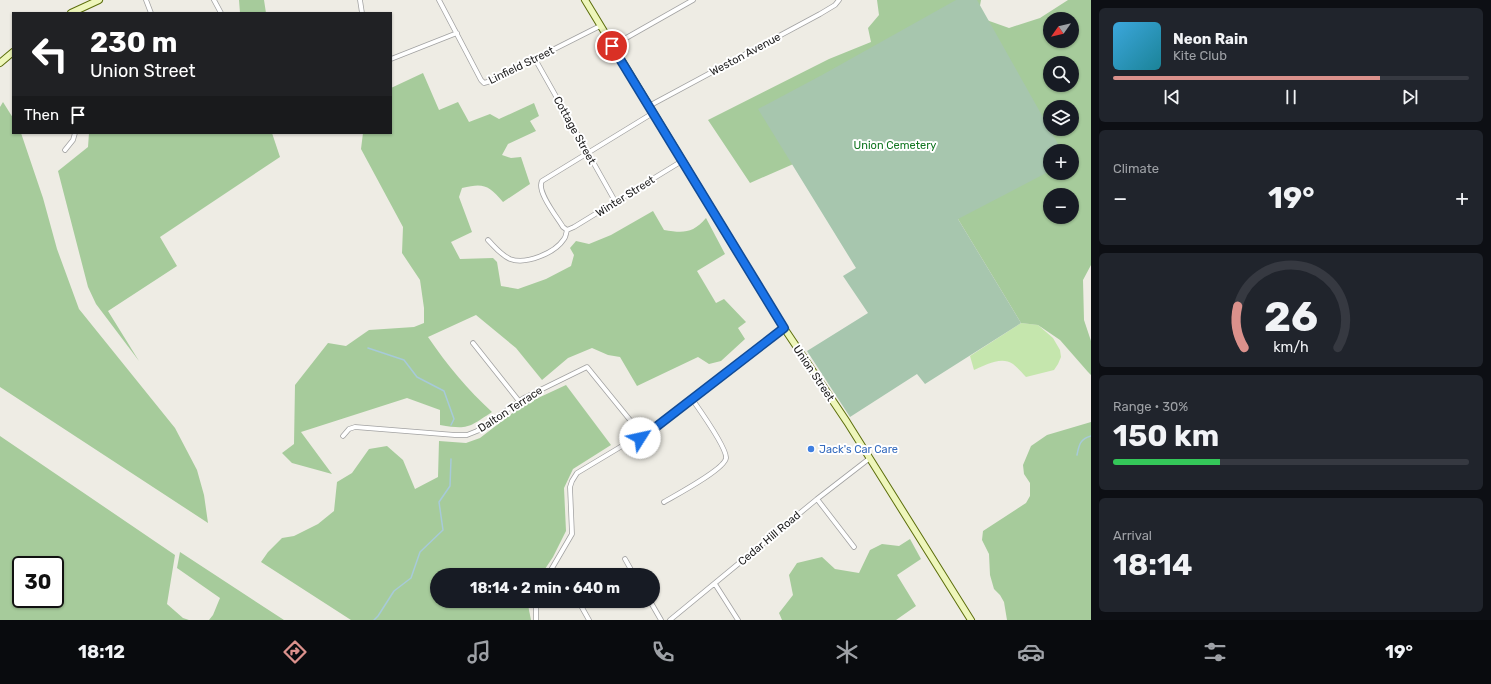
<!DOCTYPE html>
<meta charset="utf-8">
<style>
body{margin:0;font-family:Rubik,sans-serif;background:#20242c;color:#f1f3f6;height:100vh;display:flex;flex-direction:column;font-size:15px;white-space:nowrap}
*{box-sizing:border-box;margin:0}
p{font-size:13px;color:#9ea1a6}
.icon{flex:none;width:22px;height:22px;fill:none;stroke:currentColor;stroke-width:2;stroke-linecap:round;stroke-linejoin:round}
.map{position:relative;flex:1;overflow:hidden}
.details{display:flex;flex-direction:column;gap:8px;padding:8px;background:#0d0f14;width:400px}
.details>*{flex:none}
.guide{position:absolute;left:12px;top:12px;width:380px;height:122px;border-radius:0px;box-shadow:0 1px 3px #0004;background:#202124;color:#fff;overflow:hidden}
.needle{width:26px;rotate:236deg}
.fabs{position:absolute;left:1043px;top:12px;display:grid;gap:8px}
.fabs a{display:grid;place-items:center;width:36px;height:36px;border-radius:50%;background:#171b24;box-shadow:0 1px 3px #0004;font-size:20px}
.speed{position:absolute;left:12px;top:556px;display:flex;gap:8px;font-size:20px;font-weight:700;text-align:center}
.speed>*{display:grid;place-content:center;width:52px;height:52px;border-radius:50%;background:#171b24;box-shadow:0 1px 3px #0004;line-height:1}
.speed .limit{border:2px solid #111;border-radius:6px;background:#fff;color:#111}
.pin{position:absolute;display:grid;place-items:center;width:34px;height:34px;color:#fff;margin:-17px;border:2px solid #fff;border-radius:50%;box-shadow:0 1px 4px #0007}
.me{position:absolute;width:44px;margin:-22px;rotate:55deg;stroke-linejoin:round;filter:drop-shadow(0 0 3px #0008)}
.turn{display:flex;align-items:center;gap:14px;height:84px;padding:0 12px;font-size:18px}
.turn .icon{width:52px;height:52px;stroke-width:2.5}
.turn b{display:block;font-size:28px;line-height:34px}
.then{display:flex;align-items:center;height:38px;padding:0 12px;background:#0003;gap:8px;font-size:15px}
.big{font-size:30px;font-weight:700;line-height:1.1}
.details .widget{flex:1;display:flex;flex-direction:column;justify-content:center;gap:6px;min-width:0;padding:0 14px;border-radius:6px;background:#20242c}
.details .dial{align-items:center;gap:0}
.dial svg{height:104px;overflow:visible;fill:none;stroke:#363941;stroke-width:7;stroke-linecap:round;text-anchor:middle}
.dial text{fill:#f1f3f6;stroke:none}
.song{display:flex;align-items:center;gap:12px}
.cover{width:48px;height:48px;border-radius:6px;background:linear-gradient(135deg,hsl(200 70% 55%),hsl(190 70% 35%))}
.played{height:4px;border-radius:2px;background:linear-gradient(90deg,#db918c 75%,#363941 75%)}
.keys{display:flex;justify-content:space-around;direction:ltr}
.heat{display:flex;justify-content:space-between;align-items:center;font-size:22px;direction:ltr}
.charge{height:6px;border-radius:3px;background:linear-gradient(90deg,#34c759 30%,#363941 0)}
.trip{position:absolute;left:430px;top:568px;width:230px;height:40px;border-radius:20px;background:#171b24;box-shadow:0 1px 3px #0004;font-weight:700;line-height:40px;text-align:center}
.menu{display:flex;height:64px;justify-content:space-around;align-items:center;background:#090b0e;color:#9ea1a6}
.menu .icon{width:28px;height:28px}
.menu .on{color:#db918c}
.menu b{font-size:18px;color:#f1f3f6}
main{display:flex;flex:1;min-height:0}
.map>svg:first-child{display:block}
.grass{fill:#c5e6ad}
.forest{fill:#a6cb9b;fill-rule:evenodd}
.cemetery{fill:#a7c6ae}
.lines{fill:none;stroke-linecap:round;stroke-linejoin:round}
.stream{stroke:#a7cad9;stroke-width:1.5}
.minor-casing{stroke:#a2a2a2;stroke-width:5.5}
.secondary-casing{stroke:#5c6e0b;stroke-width:8}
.minor{stroke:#fff;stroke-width:4}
.secondary{stroke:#eef6bb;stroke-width:6}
.route-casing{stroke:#114b97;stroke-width:10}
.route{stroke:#1a73e8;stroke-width:7}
.shop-dot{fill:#3f7fe0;stroke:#fff;stroke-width:1.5}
.labels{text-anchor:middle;stroke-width:4;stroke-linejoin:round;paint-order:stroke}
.street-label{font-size:11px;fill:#1e1e1e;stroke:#fff}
.park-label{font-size:11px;fill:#127621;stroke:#fff}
.shop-label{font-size:11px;fill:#366cbe;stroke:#fff;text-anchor:start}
</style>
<main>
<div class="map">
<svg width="1091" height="620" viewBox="0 0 1091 620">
<rect width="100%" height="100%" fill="#eeece4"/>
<path class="grass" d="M1021,323L1038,325L1053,338L1060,350L1061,357L1058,364L1054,370L1026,377C1022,373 1018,368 1013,364C1001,356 986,365 974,370L970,356Z"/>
<path class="forest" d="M239,0H264L266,13H240Z
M877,0H981L978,17L1009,28L1040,18L1068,0H1091V265L1083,280L1084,320L1091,341V375L1088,372L1060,340L1038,325L1021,323L958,219L912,112L750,183L708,120L829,59L871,42L868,28L879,15ZM1050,19H1072V41H1050ZM1050,63H1072V85H1050ZM1050,107H1072V129H1050ZM1050,151H1072V173H1050ZM1050,195H1072V217H1050Z
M423,73L439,110L458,102L469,122L490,114L499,119L534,103L539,116L530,121L536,131L508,144L502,155L511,158L521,157L530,184L503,202C488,185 484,183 462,188L459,197L472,232L451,242L460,259L493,258L497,262L501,286L518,289L546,279L571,266L574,255L570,248L576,241L589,244L611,235L653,211L664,230C683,233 692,234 706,218L725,254L697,271L716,303L724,299L746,322L738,328L745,339L721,361L709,364L698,357L637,386L620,357L608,355L592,348L568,358L542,380L516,348L476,315L428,337C447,365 468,390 492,412C469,427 469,430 440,425V410L407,398L301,432L332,474L292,463L282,453L294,444L295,385L328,343L346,346L369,330L414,327L424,323V308L420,280L402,253L403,227L361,149L363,133H391V88Z
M3,102L13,118V133H21L43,198L57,249L79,309L175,428L197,470L204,495L208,523L0,387V107Z
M89,133H272L280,157L160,237L177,266L108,311L139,361L96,304L88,287L58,171L88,147Z
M566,385L611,445L573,469L564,488L566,531L553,557L541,575H437V601H529L528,605L531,620H351L261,562L268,552L282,538L294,536L318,524L334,511L337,482L352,473L369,449L387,446L403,460L415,489L438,477L439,441L466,443L480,438L523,405Z
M1091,422V620H1007L1004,602L1000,595L994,589L990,575L989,554L982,540L983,531L1026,503L1030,496V483L1024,474L1023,465L1031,446L1047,435Z
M0,436L175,555L167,604L183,618L189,620H0ZM21,565H55V599H21Z
M910,539L921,559L897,575L916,606L896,620H782L779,613L793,595L789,575L797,563L822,557L835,569L859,573L870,550L882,544L899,546Z
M180,552L284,620H209L213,615L220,598L177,568Z"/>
<path class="cemetery" d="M956,0H977L1062,151H1050V171L958,219L1021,323L925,384L917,374L850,417L807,351L868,313L843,276L856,268L758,109L822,75Z"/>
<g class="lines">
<path class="stream" d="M368,348L404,360L417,377L444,391L454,419L451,425
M1077,455C1079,445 1080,439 1091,436
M374,620L378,616L394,591L411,578L420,552L443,530L439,502L450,486L451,459"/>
<defs>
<path id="minor" d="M146,0L151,13
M214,0L221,13
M360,0L362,13
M439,0L481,80L484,83L491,81L600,26
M612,46L693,0
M391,59L457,33
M535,59L615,201
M649,106L820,14L835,5L839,0
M65,150L73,140L75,133
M567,230L563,227C557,217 536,191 542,181L653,113
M567,230L574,227L682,161
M488,240C495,247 501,255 510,259C526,265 555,253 564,239C566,237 566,233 567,230
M473,343L519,401
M343,436L349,429L355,427L455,435H467L477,431L524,398L587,367L643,436
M817,499L854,547
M664,502C676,495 725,469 726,458C727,448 699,409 692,399
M625,559L634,575
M548,575L572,534L570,487L572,481L577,473L632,440L640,438L648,433L784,328
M715,584L738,620
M536,601V620
M650,601L661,620
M580,604L589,620
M670,620L817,499L870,458"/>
<path id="secondary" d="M585,0L784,328L847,422L971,620
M71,13L99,0
M0,63L13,52"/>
</defs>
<use href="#minor" class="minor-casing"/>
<use href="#secondary" class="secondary-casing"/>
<use href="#minor" class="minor"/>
<use href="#secondary" class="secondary"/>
</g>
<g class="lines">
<defs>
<path id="route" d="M612,46L784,328L652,430L640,438"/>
</defs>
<use href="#route" class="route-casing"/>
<use href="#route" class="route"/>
</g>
<circle class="shop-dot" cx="811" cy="449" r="4"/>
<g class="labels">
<g class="street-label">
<text transform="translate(745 54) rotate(-28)" y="4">Weston Avenue</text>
<text transform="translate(521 65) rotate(-26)" y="4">Linfield Street</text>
<text transform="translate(575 130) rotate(61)" y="4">Cottage Street</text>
<text transform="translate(625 196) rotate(-32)" y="4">Winter Street</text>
<text transform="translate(814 373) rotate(56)" y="4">Union Street</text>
<text transform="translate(510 409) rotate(-33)" y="4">Dalton Terrace</text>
<text transform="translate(769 538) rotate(-40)" y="4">Cedar Hill Road</text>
</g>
<g class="park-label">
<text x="895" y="149">Union Cemetery</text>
</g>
<g class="shop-label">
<text x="819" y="453">Jack's Car Care</text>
</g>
</g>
</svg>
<div class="fabs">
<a><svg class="needle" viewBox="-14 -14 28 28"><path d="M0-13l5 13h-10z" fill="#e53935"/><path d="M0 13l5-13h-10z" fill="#9ea1a6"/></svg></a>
<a><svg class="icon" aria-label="search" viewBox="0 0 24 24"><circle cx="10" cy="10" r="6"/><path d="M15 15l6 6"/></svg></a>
<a><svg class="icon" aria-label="layers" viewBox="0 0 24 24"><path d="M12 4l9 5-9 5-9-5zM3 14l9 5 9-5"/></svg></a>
<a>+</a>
<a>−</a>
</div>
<div class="speed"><div class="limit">30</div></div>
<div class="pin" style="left:612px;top:46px;background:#d93025"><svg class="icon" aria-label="arrive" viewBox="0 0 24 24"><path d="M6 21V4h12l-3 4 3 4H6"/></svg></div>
<svg class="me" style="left:640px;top:438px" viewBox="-20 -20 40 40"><circle r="19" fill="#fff"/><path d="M0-13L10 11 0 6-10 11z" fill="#1a73e8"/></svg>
<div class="trip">18:14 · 2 min · 640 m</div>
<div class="guide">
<div class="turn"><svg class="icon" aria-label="left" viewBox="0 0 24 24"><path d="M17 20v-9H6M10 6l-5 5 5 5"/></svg><div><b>230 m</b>Union Street</div></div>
<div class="then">Then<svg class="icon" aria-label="arrive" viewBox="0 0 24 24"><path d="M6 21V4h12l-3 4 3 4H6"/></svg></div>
</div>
</div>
<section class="details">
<div class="widget">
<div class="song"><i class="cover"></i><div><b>Neon Rain</b><p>Kite Club</p></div></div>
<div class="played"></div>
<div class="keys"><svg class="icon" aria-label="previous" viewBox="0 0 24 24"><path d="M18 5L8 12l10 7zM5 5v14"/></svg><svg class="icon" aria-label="pause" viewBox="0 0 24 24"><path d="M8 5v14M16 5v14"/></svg><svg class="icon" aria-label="next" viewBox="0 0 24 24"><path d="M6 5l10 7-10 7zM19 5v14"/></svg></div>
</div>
<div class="widget"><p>Climate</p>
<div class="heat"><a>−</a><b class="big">19°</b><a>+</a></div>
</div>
<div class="widget dial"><svg viewBox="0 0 100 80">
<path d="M14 69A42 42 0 1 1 86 69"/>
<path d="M14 69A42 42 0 0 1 9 37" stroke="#db918c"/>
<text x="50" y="56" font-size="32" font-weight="700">26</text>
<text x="50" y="72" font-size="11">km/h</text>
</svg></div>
<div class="widget"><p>Range · 30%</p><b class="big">150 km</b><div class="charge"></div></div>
<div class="widget"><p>Arrival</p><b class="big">18:14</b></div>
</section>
</main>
<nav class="menu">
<b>18:12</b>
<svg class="icon on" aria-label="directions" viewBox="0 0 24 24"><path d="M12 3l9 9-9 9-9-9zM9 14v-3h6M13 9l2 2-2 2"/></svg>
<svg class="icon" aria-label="music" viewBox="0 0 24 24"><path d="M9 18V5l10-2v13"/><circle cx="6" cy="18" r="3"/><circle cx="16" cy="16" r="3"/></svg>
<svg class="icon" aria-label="phone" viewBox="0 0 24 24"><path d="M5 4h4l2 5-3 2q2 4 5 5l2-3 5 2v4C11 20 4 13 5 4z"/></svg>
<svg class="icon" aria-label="climate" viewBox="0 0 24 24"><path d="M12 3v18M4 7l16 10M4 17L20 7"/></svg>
<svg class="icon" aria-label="car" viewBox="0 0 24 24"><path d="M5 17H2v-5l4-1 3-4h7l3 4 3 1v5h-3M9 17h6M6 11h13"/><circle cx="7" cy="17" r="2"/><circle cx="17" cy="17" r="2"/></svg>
<svg class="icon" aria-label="filters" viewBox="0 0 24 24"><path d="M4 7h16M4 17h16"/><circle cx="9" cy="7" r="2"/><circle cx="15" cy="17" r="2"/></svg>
<b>19°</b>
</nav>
